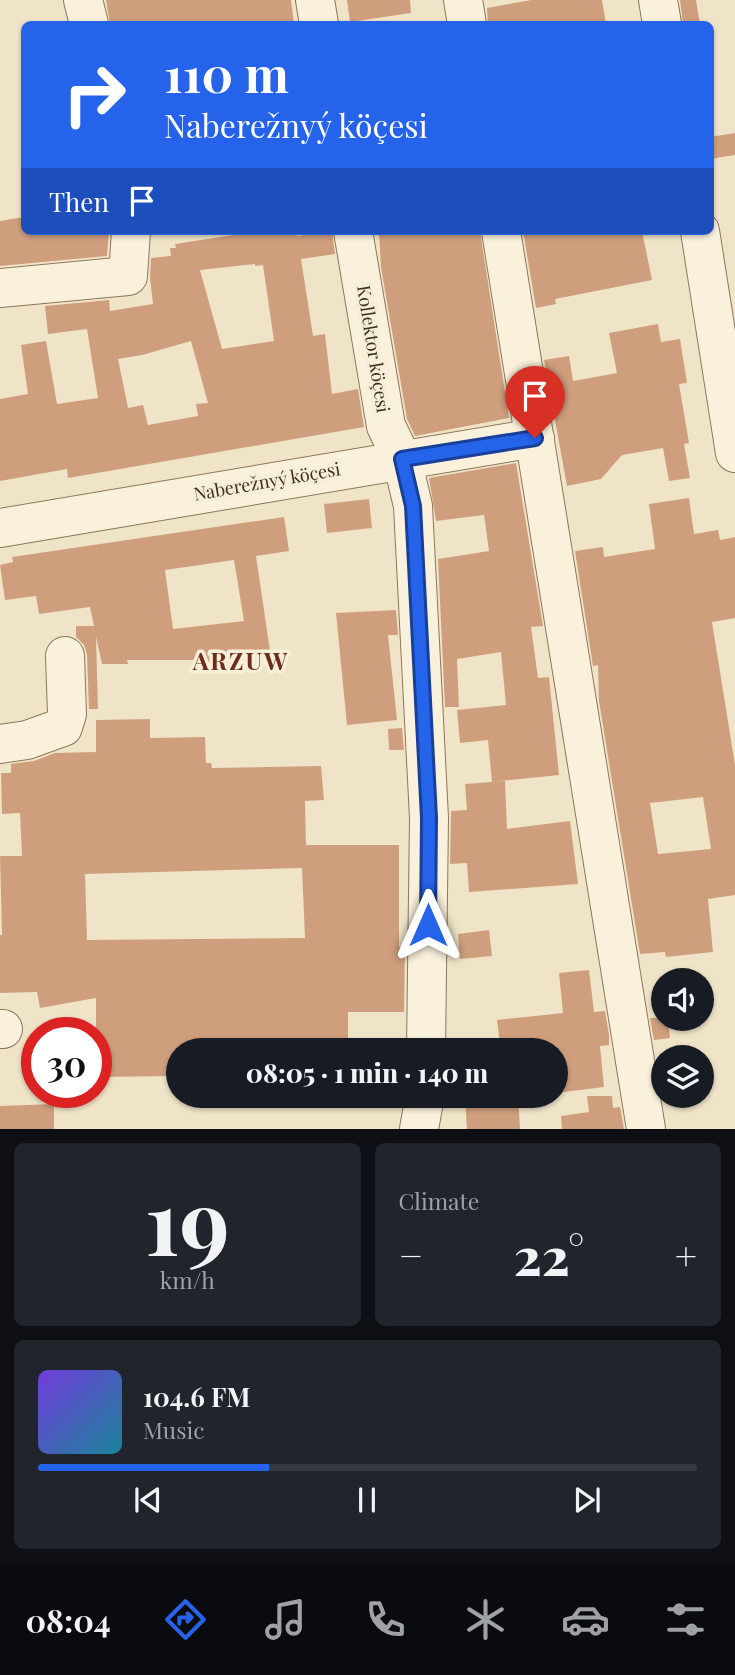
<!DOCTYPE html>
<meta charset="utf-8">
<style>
body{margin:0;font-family:"Playfair Display",serif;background:#20242c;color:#f1f3f6;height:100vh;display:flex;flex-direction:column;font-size:26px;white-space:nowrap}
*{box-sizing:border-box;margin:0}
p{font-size:23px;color:#9ea1a6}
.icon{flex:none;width:38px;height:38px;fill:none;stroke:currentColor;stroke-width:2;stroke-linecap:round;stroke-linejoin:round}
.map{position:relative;height:1129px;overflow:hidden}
.side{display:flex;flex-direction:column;gap:14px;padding:14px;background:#0d0f14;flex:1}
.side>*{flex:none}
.hud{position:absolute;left:21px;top:21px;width:693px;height:214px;border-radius:10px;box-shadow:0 2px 5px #0004;background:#2563eb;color:#fff;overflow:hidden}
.tools{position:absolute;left:651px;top:968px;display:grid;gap:14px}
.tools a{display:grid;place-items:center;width:63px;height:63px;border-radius:50%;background:#171b24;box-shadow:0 2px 5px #0004;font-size:35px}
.speed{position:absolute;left:21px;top:1017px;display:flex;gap:14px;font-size:35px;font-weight:700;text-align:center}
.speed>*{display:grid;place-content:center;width:91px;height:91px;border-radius:50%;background:#171b24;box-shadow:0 2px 5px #0004;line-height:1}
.speed .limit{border:10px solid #d22;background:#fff;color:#111}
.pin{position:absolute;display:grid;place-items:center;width:60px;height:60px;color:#fff;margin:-72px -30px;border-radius:50% 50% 50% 0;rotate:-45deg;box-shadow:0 0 7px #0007}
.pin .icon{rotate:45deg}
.me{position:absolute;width:77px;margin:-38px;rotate:0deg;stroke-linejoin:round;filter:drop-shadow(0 0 5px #0008)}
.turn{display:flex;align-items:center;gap:24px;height:147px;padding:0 28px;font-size:32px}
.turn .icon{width:91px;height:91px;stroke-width:2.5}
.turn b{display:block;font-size:49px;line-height:60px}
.then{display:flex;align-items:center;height:66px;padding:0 28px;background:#0003;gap:14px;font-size:26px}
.big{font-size:52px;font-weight:800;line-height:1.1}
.side .card{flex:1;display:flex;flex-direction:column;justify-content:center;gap:10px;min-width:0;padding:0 24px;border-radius:10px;background:#20242c}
.side .dial{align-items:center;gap:0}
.dial b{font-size:91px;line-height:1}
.song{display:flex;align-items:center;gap:21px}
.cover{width:84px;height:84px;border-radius:10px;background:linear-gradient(135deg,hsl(260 70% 55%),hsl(190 70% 35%))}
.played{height:7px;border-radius:4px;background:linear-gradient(90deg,#2563eb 35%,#363941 35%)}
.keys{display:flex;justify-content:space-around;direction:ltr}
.heat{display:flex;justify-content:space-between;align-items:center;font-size:38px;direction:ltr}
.side .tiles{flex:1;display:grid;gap:14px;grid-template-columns:1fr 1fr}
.card:last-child{grid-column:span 2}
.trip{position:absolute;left:166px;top:1038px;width:402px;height:70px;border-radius:35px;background:#171b24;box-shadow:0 2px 5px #0004;font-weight:800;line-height:70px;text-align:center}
.tabs{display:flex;height:112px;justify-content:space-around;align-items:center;background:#090b0e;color:#9ea1a6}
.tabs .icon{width:49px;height:49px}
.tabs .current{color:#2563eb}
.tabs b{font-size:32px;color:#f1f3f6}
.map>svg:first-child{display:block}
.building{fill:#cf9f7d;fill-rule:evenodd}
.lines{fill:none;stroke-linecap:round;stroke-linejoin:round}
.minor-casing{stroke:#8d765c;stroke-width:40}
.minor{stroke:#faf1dc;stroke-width:38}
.route-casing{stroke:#184099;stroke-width:18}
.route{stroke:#2563eb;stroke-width:12}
.labels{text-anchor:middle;stroke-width:7;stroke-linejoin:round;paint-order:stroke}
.street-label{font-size:18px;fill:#3d2e20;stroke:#f7eed8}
.district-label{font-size:24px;font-weight:bold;letter-spacing:2px;fill:#6b2e1e;stroke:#f7eed8}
</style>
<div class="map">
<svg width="735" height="1129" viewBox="0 0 735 1129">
<rect width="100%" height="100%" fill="#f0e4c8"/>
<path class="building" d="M106,0H291L294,24H110Z
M347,0H410L411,13L350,22Z
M531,0H602L606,24H488L487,8Z
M680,0H696L700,24H683Z
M735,133V155L710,159V137Z
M24,217V231H109L107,256L0,266V221Z
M259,231H297V236L332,231L335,254L301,259L313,336L325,334L332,394L358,389L364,427L68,478L67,469L0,481V399L28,394L21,345L46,341L57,404L98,398L87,329L48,334L45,306L109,300L110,311L153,304L150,278L151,258L171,256L170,248H176L175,244ZM255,264V266L263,265L274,341L222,349L200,270ZM191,341L208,403L196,404L198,416L148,425L143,405L128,408L118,359L142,355Z
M379,231H480L509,418L415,436L407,419L381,267Z
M523,231H642L652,280L555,299L556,304L536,308Z
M658,324L661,342L680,339L687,383L679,384L689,443L684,444L690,478L669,481L663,448L622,455L601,479L567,486L544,360L569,356L573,381L617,373L609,333Z
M516,463L543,626L531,627L538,678L549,677L559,775L492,782L488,740L460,743L457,710L506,705L501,652L457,659L459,707H445L438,559L489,551L484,515L436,521L429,478Z
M689,498L694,534L718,530L720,540L735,537V618L712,622L735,765V895L708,899L713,952L666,957L665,952L640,954L599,701L598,665L593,666L575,551L603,547L604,557L655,549L649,504ZM703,797L711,849L658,854L650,803Z
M369,499L372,528L327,533L324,504Z
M284,517L289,551L256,556L270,651H229L230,659L195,664L194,660H127L128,664H102L96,637L98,709H89L87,655L84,645L76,637V626H94L90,607L39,614L36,596L5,600L0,565L13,562L12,557ZM234,560L244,621L173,629L165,570Z
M396,610L398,635H388L397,720L347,725L336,613Z
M150,719V738L205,737L206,763H211L212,768L321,766L324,800L305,801L306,845H399V947H405L404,1012H348V1050H178V1076L96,1077V998L40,1008L37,992L0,993V935H2L0,856H22L20,813L2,814L1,773H11V764L34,761L55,753L96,752V720ZM302,868L305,938L87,940L85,874Z
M402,728L404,750H389L388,729Z
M505,781L507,829L570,821L578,884L469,892L467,863L450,864L451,811L467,810L465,784Z
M489,930L492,956L460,959L458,934Z
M589,970L594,1012L605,1011L609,1035V1045L600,1046L604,1087L556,1093V1050H528L527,1042L500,1045L497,1020L563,1013L559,973Z
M650,1018H668L670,1038L654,1040Z
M465,1096H518L520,1129H467Z
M587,1096H612L613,1108L620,1107L624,1129H562L561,1116L589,1112Z
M54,1104V1129H0V1106Z"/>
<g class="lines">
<defs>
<path id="minor" d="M83,0L89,24
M315,0L319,24
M463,0L467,24
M658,0L662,24
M353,231L386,426L402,459L413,506L429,818L426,1050
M501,231L646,1129
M700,231L735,453
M0,288L128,276L131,231
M0,528L535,438
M0,744L27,740L63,727L67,714L65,656
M0,1029H3
M419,1129L425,1096"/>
</defs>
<use href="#minor" class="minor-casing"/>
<use href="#minor" class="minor"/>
</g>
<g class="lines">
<defs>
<path id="route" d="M428,925L429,818L413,506L402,459L535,438"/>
</defs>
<use href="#route" class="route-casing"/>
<use href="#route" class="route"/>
</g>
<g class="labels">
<g class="street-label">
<text transform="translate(373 349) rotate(81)" y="6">Kollektor köçesi</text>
<text transform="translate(267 482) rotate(-10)" y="6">Naberežnyý köçesi</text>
</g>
<g class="district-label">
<text x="241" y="670">ARZUW</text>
</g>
</g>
</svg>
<div class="tools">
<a><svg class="icon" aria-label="sound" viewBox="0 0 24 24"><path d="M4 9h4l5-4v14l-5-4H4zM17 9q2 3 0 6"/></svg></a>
<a><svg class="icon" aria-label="layers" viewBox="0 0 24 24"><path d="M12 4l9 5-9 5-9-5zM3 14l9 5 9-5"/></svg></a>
</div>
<div class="speed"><div class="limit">30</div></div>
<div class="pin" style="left:535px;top:438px;background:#d93025"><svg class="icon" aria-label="arrive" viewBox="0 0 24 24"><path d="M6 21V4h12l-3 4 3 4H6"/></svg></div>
<svg class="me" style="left:428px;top:925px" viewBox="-20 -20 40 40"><path d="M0-17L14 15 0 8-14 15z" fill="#2563eb" stroke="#fff" stroke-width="4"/></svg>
<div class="trip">08:05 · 1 min · 140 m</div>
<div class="hud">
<div class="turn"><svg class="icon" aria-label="right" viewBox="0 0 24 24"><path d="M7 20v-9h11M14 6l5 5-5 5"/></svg><div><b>110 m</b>Naberežnyý köçesi</div></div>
<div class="then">Then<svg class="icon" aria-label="arrive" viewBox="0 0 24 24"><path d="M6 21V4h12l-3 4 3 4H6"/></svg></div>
</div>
</div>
<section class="side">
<div class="tiles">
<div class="card dial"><b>19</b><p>km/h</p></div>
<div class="card"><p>Climate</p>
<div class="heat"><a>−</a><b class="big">22°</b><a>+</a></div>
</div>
<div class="card">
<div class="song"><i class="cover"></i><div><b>104.6 FM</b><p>Music</p></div></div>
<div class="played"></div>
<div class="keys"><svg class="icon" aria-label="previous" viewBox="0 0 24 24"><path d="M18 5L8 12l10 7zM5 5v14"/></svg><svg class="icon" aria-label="pause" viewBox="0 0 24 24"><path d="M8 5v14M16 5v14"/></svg><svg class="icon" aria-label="next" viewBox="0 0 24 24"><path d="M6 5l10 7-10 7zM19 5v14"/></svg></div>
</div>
</div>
</section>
<nav class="tabs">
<b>08:04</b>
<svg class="icon current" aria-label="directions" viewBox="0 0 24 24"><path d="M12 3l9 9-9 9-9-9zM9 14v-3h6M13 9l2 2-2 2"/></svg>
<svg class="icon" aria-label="music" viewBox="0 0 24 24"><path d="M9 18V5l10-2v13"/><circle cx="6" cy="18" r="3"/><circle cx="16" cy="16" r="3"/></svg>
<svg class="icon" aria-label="phone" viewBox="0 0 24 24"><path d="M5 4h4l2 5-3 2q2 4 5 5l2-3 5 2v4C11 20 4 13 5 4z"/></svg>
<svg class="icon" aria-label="climate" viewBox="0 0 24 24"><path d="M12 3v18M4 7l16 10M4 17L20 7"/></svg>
<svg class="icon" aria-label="car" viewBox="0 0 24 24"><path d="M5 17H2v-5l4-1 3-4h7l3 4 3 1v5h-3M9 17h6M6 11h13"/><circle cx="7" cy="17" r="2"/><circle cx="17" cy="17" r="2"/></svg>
<svg class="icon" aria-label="filters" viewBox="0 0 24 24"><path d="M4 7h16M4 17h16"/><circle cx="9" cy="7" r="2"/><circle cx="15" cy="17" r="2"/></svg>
</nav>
